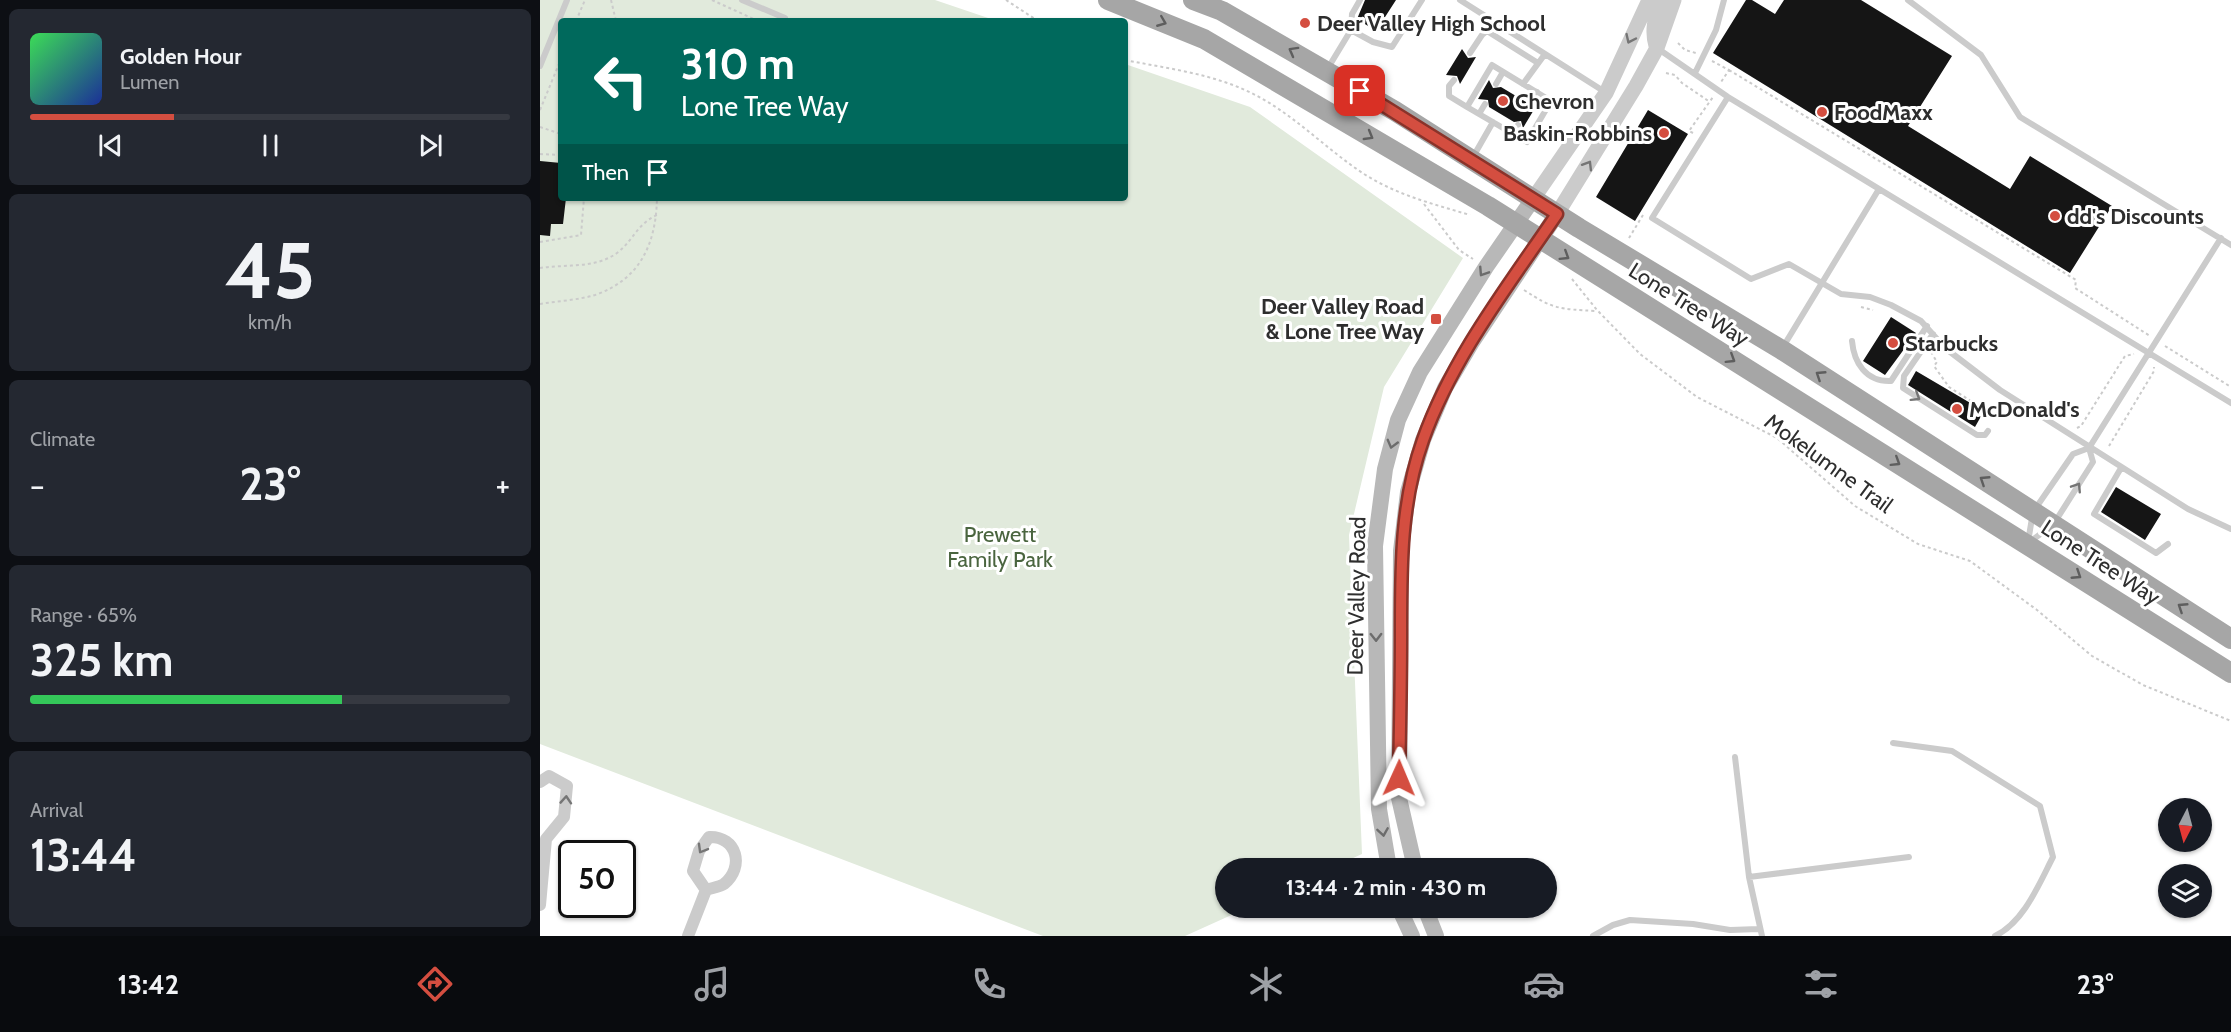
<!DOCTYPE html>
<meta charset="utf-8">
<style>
body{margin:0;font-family:Cabin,sans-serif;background:#242831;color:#f1f3f6;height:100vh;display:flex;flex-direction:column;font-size:22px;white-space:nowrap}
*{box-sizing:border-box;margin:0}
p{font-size:20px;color:#9ea1a6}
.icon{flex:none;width:33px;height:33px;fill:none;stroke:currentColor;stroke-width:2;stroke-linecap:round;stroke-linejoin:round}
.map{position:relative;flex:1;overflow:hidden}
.side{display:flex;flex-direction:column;gap:9px;padding:9px;background:#0d0f14;width:540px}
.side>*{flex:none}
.hud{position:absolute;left:18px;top:18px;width:570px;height:183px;border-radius:6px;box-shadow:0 2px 4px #0004;background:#00695c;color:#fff;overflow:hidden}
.needle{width:39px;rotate:186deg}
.controls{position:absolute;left:1618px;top:798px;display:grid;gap:12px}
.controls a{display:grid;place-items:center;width:54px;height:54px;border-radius:50%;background:#171b24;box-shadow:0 2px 4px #0004;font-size:30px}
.speed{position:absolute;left:18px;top:840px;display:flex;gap:12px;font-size:30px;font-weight:700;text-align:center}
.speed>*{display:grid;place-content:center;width:78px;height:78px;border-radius:50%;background:#171b24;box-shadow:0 2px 4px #0004;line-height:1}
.speed .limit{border:3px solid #111;border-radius:9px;background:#fff;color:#111}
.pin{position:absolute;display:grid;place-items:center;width:51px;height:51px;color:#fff;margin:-26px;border-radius:12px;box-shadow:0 3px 9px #0006}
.me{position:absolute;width:66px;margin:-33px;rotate:1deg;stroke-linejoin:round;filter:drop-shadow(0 0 4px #0008)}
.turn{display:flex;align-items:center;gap:21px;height:126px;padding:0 24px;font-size:27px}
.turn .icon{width:78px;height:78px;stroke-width:2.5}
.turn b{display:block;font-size:42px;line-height:51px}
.then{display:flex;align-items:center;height:57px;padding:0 24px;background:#0003;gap:12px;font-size:22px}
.big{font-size:45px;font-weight:700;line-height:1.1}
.side .tile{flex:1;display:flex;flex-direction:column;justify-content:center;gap:9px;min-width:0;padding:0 21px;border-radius:9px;background:#242831}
.side .dial{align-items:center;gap:0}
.dial b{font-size:78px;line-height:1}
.song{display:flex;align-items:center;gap:18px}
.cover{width:72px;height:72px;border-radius:9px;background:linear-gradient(135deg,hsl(130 70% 55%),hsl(230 70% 35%))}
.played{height:6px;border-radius:3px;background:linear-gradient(90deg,#d44e40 30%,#363941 30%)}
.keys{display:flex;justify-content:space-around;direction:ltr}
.heat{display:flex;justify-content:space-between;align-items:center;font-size:33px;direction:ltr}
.charge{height:9px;border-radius:4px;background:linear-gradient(90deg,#34c759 65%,#363941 0)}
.trip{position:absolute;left:675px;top:858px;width:342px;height:60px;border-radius:30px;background:#171b24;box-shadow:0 2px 4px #0004;font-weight:700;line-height:60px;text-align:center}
.tab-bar{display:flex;height:96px;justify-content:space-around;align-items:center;background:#090b0e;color:#9ea1a6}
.tab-bar .icon{width:42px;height:42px}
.tab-bar .current{color:#d44e40}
.tab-bar b{font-size:27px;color:#f1f3f6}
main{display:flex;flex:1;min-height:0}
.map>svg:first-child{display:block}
.green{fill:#e1eadc}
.building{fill:#151515}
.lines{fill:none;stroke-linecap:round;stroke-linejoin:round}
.path{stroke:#cbcbcb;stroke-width:2;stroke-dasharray:3 3;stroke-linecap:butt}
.service{stroke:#cbcbcb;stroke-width:6}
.minor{stroke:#cbcbcb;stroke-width:12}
.tertiary{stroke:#cbcbcb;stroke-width:15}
.secondary{stroke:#b8b8b8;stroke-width:16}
.primary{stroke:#a6a6a6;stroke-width:20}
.oneway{stroke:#5e5e5e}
.oneway2{stroke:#757575}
.oneway3{stroke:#6c6c6c}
.route-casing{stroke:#8a332a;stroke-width:15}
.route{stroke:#d44e40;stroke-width:10}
.poi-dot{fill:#d44e40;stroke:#fff;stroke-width:2}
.labels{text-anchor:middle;stroke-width:6;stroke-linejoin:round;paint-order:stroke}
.poi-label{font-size:22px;font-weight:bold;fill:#2e2e2e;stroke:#fff;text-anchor:start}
.street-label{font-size:22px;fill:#2e2e2e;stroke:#fff}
.park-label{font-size:22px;fill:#4a653f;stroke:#fff}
</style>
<main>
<section class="side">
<div class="tile">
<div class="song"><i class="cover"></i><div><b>Golden Hour</b><p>Lumen</p></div></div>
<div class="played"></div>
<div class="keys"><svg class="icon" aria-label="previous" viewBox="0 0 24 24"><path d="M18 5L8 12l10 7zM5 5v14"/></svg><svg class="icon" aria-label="pause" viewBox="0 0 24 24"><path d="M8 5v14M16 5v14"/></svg><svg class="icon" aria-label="next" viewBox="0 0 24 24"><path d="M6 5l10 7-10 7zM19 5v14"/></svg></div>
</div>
<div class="tile dial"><b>45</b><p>km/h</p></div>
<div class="tile"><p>Climate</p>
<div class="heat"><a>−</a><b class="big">23°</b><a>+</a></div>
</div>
<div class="tile"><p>Range · 65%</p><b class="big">325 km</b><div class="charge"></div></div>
<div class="tile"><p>Arrival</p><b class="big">13:44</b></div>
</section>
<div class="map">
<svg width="1691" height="936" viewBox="0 0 1691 936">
<rect width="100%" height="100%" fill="#fff"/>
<path class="green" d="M0,0H395L457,21H21V198H585V64L710,107L923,258L844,387L809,535L822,854L791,868H686V908H707L645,936H503L0,744Z"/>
<path class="building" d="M825,0H856L836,31L817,19Z
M1206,0H1212L1235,14L1244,0H1321L1412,56L1368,126L1470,189L1490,156L1572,206L1530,273L1173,53Z
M922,49L928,58L936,57L920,84L917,76L906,75Z
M949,80L953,88L961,87L986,102L988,110L995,108L983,128L981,121L974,122L949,107L948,100L938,99Z
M1108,110L1148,134L1095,221L1056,197Z
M0,161L21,163V198H26L23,224H11L10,236L0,235Z
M1351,317L1376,333L1345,375L1323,361Z
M1376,371L1444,411L1435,427L1368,385Z
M1576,487L1621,514L1605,540L1561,512Z"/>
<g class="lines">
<path class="path" d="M71,0L76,21
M172,0L218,21
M466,0L498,21
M36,21L45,0
M1138,43L1145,50L1156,53
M585,60C625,68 667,73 705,90C750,110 783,147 824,174C857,195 893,204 930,215
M1172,61L1189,70L1181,82
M1189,70L1536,280L1535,288L1610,336
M1126,73L1135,75L1142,83L1170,102
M0,110L21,59
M0,127L21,134
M1153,133L1149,131L1173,97
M0,154L21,155
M884,204L919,250L933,259
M1089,238L1103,215
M0,242L41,235L44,198
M0,268C25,264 55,269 77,253C92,242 98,223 117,215
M1032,279L1057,310L1100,354L1157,397L1237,438L1315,506L1378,544L1430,561L1497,610L1552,656L1603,685L1691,721
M984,290C1014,310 1021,309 1056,311
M0,304C18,301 38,300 55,295C101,279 116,243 117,198
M1321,307L1333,310
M1625,346L1691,387
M1391,352L1397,362L1394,366L1409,387L1456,417
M1537,428L1541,426L1585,356L1594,354
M1569,446L1614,371V367"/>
<path class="service" d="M202,0L245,18
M920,0L1065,92
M1368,0L1441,55L1480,117L1691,245
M811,30L833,42L852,47L882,0
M1117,48L1188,97L1691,403
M930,53L942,35L947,31L998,63
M952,65L1011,101L987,142L927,107Z
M0,66L27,0
M788,68L811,30L812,14L820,0
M1155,73L1176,30L1184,0
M914,80L909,86V96L927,107
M956,84L963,72
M983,84L1005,54
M1188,97L1112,218L1211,279L1249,264L1301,294L1330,297L1351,305L1381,321L1405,348L1460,390L1648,509L1691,529
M990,105L997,92
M939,114L945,104
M973,134L978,125
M933,157L953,122
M1393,334L1364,376L1363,388L1437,435H1445L1448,431
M1312,341C1314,363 1326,382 1351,381L1387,326
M1243,347L1339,189
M1581,468L1554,514L1616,553L1628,544
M1488,542L1493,512L1533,454L1549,448L1681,238
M1488,543L1513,525L1553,462L1549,448
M1353,743L1412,751L1500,806L1513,857C1499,884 1484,922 1455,936
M1195,757L1209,877L1222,936
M1209,877L1369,857
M1053,936L1073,925L1090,920L1153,924L1190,930L1219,929"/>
<path class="minor" d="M0,782L9,776L27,786L24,817L6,839L0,905
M148,936L166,890C171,888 180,887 184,884C205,867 197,836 169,837L159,851L153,871L166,890"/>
<path class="tertiary" d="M1116,46C1111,29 1116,16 1121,0
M993,199L1066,93L1109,0
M1017,214L1096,86L1117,48L1134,0"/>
<path class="secondary" d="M849,868L839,809L835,546L845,469L858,420L880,372L946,267L993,199
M875,868L859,798L861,551L868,492L883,440L905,388L932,342L1017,214
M859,908L872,936
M885,908L896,936"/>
<path class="primary" d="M568,0L664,39L948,206L1691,673
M653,0L682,11L855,111L1039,228L1242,350L1691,639"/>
</g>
<defs><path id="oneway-chevron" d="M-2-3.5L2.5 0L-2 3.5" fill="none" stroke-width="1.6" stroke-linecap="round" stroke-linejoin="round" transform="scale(1.5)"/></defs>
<g class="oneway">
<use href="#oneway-chevron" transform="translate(622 22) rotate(22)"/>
<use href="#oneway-chevron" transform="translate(753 51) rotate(-151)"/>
<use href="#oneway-chevron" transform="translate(829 136) rotate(30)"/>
<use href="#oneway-chevron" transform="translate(1025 256) rotate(32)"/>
<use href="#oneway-chevron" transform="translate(1191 359) rotate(32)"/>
<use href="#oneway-chevron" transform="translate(1280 375) rotate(-147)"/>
<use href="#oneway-chevron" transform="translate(1356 462) rotate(32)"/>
<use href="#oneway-chevron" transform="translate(1444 480) rotate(-147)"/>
<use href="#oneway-chevron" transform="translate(1537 575) rotate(33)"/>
<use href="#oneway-chevron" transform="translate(1642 607) rotate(-147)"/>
</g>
<g class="oneway2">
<use href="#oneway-chevron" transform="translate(1090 39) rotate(115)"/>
<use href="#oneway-chevron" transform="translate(1048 165) rotate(-59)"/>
<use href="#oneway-chevron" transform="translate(1376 397) rotate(32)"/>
<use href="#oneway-chevron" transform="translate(1537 487) rotate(-57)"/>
<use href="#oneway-chevron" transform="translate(26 800) rotate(-86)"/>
<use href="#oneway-chevron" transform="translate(162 849) rotate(120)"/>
</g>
<g class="oneway3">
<use href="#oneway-chevron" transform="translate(943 272) rotate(123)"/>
<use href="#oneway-chevron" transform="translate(852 444) rotate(105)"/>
<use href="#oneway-chevron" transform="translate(836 637) rotate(89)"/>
<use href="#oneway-chevron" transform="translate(843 832) rotate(81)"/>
</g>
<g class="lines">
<defs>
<path id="route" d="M820,91L1017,214C968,286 912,358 883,440C860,504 861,570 861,637C861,684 860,731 859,778"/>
</defs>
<use href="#route" class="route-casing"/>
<use href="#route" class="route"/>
</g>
<g class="poi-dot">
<circle cx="765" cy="23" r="6"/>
<circle cx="963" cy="101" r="6"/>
<circle cx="1282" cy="112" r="6"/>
<circle cx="1124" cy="133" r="6"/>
<circle cx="1515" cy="216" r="6"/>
<rect x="890" y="313" width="12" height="12" rx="3"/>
<circle cx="1353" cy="343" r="6"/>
<circle cx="1417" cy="409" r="6"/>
</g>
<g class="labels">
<g class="poi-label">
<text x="777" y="31">Deer Valley High School</text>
<text x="975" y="109">Chevron</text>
<text x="1294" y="120">FoodMaxx</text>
<text x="1112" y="141" text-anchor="end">Baskin-Robbins</text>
<text x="1527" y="224">dd's Discounts</text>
<text x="884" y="314" text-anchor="end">Deer Valley Road<tspan x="884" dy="25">&amp; Lone Tree Way</tspan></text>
<text x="1365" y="351">Starbucks</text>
<text x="1429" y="417">McDonald's</text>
</g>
<g class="street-label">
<text transform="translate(1149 304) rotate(32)" y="8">Lone Tree Way</text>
<text transform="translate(1289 463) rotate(36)" y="8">Mokelumne Trail</text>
<text transform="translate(1561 562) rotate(33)" y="8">Lone Tree Way</text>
<text transform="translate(816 596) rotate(-89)" y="8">Deer Valley Road</text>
</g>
<g class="park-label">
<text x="460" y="542">Prewett<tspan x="460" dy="25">Family Park</tspan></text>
</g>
</g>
</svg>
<div class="controls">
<a><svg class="needle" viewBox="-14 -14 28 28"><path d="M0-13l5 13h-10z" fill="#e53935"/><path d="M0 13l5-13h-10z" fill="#9ea1a6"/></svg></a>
<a><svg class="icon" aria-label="layers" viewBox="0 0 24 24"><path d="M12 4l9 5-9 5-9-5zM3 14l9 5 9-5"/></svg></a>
</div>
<div class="speed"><div class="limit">50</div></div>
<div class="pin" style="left:820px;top:91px;background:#d93025"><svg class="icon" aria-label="arrive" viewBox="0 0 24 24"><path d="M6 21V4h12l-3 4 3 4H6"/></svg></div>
<svg class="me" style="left:859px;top:778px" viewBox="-20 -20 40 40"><path d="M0-17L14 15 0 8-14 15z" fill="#d44e40" stroke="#fff" stroke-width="4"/></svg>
<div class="trip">13:44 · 2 min · 430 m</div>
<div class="hud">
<div class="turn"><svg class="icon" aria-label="left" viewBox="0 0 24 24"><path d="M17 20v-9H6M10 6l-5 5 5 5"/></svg><div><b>310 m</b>Lone Tree Way</div></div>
<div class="then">Then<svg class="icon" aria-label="arrive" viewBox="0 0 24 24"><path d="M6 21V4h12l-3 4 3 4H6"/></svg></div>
</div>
</div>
</main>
<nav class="tab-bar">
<b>13:42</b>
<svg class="icon current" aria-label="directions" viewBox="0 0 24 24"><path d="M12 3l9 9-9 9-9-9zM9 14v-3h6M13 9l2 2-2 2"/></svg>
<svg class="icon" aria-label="music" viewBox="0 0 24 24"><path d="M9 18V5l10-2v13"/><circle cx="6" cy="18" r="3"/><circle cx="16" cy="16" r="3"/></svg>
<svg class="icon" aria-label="phone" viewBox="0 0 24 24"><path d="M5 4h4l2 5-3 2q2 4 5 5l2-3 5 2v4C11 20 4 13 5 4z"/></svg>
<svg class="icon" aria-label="climate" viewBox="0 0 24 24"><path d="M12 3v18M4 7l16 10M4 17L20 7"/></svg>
<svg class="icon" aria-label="car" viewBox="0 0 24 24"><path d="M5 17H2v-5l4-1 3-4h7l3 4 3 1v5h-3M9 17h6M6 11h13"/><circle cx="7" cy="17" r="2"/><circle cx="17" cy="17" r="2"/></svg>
<svg class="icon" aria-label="filters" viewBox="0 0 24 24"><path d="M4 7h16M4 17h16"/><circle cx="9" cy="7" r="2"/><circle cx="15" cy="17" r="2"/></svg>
<b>23°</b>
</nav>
